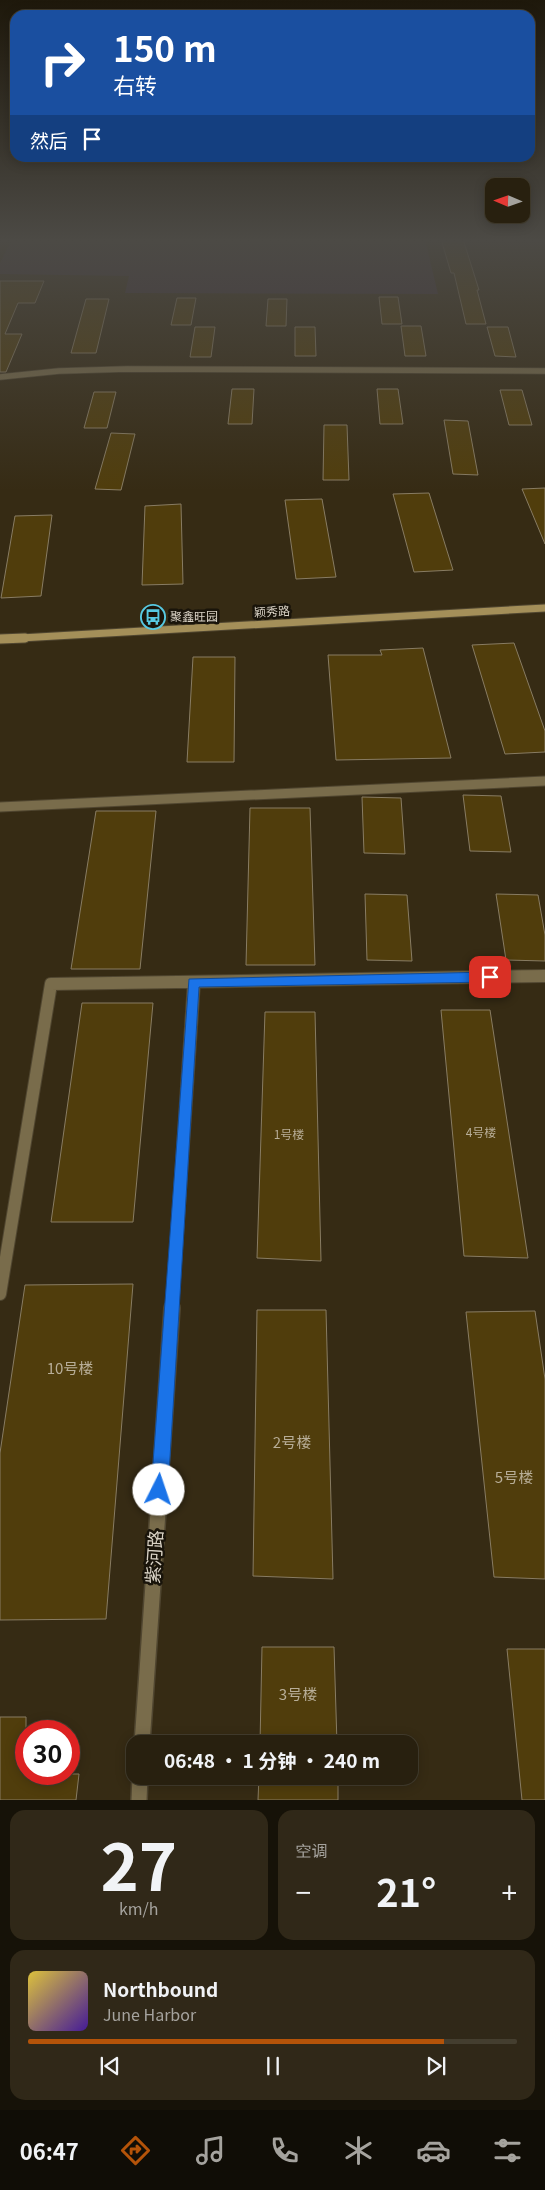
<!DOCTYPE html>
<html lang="zh">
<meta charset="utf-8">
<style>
body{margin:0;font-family:Georgia,"Noto Sans SC",serif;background:#302818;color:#f1f3f6;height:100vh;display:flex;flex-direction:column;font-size:19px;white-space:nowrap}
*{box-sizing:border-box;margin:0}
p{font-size:16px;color:#a5a39e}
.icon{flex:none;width:28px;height:28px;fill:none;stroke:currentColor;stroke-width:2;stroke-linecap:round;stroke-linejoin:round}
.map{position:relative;height:1800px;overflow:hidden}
.details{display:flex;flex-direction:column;gap:10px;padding:10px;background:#161208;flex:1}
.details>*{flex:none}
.hud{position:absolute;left:10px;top:10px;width:525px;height:152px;border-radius:15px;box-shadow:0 2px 12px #0003,0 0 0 1px #443e2f;background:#1a4fa0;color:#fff;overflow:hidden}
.needle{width:32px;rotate:272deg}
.controls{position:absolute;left:485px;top:178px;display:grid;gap:10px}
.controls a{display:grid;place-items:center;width:45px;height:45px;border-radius:10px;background:#28200f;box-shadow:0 2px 12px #0003,0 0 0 1px #443e2f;font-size:25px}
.speed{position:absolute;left:15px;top:1720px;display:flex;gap:10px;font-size:25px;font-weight:700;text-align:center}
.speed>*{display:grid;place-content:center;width:65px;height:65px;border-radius:50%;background:#28200f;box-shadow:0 2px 12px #0003,0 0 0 1px #443e2f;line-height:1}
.speed .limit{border:8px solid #d22;background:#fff;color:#111}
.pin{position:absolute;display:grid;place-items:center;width:42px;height:42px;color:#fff;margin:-21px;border-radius:10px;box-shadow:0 2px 8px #0006}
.me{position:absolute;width:55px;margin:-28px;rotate:4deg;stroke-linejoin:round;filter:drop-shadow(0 0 4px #0008)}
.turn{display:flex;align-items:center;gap:18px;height:105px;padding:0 20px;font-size:22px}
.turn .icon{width:65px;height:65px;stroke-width:2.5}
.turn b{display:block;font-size:35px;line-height:42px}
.then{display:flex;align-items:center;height:48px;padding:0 20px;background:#0003;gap:10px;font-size:19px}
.big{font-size:38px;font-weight:700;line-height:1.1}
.details .widget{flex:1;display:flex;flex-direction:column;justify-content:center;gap:8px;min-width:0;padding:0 18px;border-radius:15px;background:#302818}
.details .dial{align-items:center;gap:0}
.dial b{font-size:65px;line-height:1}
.song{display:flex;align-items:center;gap:15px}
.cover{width:60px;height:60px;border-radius:8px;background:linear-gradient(135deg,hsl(50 70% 55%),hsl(260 70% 35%))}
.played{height:5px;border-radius:2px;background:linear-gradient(90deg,#b45309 85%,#443e2f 85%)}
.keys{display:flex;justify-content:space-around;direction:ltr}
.heat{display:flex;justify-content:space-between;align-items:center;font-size:28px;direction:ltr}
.details .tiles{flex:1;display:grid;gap:10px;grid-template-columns:1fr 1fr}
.widget:last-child{grid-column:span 2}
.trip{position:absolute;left:126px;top:1735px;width:292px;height:50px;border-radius:15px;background:#28200f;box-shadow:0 2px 12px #0003,0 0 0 1px #443e2f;font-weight:700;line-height:50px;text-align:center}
.dock{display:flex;height:80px;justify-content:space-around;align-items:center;background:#100d06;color:#a5a39e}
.dock .icon{width:35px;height:35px}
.dock .active{color:#b45309}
.dock b{font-size:22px;color:#f1f3f6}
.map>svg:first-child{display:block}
.industrial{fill:#3d2f3c}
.building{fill:#503d0c;stroke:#887c63}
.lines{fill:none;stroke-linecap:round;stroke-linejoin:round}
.minor-far3-casing{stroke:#504630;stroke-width:7}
.minor-far2-casing{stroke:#504630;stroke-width:11}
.minor-far1-casing{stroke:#504630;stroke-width:14}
.minor-casing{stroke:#504630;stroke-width:18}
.secondary-far1-casing{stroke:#504630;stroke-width:9}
.secondary-casing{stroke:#504630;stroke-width:11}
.minor-far3{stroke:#796c4b;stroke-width:5.5}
.minor-far2{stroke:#796c4b;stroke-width:9}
.minor-far1{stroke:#796c4b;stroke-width:12}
.minor{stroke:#796c4b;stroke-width:15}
.secondary-far1{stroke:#a48f59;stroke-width:7}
.secondary{stroke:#a48f59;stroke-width:9}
.route{fill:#1a73e8;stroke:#114b97}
.labels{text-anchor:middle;stroke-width:5;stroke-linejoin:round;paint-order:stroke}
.far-street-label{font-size:12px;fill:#dad3c6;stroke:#19140a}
.far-poi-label{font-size:12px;fill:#dad3c6;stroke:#19140a;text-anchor:start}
.number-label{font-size:12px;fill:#b8ae98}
.near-number-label{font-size:15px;fill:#b8ae98}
.near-street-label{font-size:18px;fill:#dad3c6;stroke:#19140a}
</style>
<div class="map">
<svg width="545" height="1800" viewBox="0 0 545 1800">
<rect width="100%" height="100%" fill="#362b14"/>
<path class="industrial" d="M12,239H425L438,294L125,293L129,276L0,274V263Z"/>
<path class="building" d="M441,239H463L479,290H477L486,324H466L454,273H451Z
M0,281H44L35,303H18L5,334H22L6,372H0Z
M379,297H398L402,324H382Z
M177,298H196L191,325H171Z
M86,299H109L96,353H71Z
M268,299H287L286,326H266Z
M401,326H421L426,356H405Z
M195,327H215L211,357H190Z
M295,327H315L316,356H295Z
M487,327H508L516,357L495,356Z
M232,389H254L252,424H228Z
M377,389H398L403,424H380Z
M500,390H522L532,425H509Z
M94,392H116L107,428H84Z
M444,420L468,421L478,475L453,474Z
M324,425H347L349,480H323Z
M111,433L135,434L121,490L95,489Z
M545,488V544L522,489Z
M429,493L453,570L414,572L393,494Z
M322,499L336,577L296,579L285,500Z
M181,504L183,584L142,585L145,506Z
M52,515L41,596L1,598L15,516Z
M514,643L545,731V752L505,754L472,645Z
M423,648L451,758L336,760L328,655H382L380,650Z
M193,657H235L234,762H187Z
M463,795L501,796L511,852L470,851Z
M362,797L401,798L405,854L364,853Z
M250,808H310L315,965H246Z
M96,811H156L140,969H71Z
M365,894L407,895L412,961L367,960Z
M496,894L538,895L545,935V961L506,960Z
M82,1003H153L133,1222H51Z
M441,1010H490L528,1258L464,1256Z
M265,1012H315L321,1261L257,1258Z
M133,1284L106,1619L0,1620V1453L25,1285Z
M257,1310H326L333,1579L253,1576Z
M535,1311L545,1379V1579L494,1577L466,1312Z
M262,1647H334L337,1744H260Z
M507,1649H545V1800H522Z
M0,1717H26V1774H79L76,1800H0Z
M259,1776H338V1800H258Z"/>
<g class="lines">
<defs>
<path id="minor-far3" d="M0,377L59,371L127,369L545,371"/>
<path id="minor-far2" d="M0,807L545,781"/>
<path id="minor-far1" d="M0,1294L51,984L545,976
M172,1310L194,982"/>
<path id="minor" d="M142,1744L172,1308
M139,1800L140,1776"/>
<path id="secondary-far1" d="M3,639L545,608"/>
<path id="secondary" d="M0,639L25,638"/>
</defs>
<use href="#minor-far3" class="minor-far3-casing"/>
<use href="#minor-far2" class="minor-far2-casing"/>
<use href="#minor-far1" class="minor-far1-casing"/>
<use href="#minor" class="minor-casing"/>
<use href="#secondary-far1" class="secondary-far1-casing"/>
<use href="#secondary" class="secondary-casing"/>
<use href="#minor-far3" class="minor-far3"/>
<use href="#minor-far2" class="minor-far2"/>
<use href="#minor-far1" class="minor-far1"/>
<use href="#minor" class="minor"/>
<use href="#secondary-far1" class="secondary-far1"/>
<use href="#secondary" class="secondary"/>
</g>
<linearGradient id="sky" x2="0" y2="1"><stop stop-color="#1e180b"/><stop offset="0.49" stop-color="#4c4a45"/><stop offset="1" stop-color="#4c4a45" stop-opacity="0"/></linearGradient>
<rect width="545" height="491" fill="url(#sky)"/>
<path class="route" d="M490,972L494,974L496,977L494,980L490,982L199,987L168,1490L165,1496L159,1498L153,1496L151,1490L189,979Z"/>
<defs>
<symbol id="bus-ring" viewBox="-11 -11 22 22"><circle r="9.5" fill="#19140a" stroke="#57c9e2" stroke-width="1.5"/><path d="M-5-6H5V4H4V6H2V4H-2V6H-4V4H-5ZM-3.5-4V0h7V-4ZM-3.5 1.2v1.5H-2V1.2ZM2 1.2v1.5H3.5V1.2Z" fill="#57c9e2"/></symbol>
</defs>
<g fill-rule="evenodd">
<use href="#bus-ring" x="139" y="603" width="28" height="28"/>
</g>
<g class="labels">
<g class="far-street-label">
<text transform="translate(272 612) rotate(-3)" y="4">颖秀路</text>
</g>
<g class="far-poi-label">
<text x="170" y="621">聚鑫旺园</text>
</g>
<g class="number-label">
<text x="481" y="1137">4号楼</text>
<text x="289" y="1139">1号楼</text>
</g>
<g class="near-number-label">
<text x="70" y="1374">10号楼</text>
<text x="292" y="1448">2号楼</text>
<text x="514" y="1483">5号楼</text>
<text x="298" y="1700">3号楼</text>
</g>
<g class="near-street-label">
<text transform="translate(155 1557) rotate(-86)" y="6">紫河路</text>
</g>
</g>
</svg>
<div class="controls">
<a><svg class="needle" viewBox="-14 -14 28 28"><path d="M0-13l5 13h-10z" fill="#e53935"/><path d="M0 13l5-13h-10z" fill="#a5a39e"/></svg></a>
</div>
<div class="speed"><div class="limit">30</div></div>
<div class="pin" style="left:490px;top:977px;background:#d93025"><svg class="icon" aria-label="arrive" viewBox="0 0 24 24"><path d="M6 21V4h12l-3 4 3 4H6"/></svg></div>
<svg class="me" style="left:159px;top:1490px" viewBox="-20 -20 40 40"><circle r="19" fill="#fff"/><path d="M0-13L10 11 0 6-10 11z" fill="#1a73e8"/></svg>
<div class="trip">06:48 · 1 分钟 · 240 m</div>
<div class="hud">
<div class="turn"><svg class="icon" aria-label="right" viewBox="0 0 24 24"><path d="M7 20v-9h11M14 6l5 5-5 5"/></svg><div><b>150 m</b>右转</div></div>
<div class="then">然后<svg class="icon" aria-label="arrive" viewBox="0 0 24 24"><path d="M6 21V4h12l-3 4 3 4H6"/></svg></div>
</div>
</div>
<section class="details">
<div class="tiles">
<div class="widget dial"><b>27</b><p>km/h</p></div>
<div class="widget"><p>空调</p>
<div class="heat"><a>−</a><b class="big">21°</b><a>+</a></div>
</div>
<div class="widget">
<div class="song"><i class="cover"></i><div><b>Northbound</b><p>June Harbor</p></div></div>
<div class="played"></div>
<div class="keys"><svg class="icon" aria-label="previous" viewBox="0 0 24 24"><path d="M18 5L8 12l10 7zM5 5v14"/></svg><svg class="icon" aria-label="pause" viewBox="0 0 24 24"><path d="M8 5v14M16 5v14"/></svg><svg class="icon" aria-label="next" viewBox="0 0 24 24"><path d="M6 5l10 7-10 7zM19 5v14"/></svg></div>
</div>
</div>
</section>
<nav class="dock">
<b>06:47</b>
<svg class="icon active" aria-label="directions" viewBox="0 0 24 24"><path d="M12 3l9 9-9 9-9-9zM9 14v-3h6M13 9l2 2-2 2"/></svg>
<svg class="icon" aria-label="music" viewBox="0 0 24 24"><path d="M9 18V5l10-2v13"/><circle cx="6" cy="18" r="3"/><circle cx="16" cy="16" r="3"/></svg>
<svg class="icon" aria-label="phone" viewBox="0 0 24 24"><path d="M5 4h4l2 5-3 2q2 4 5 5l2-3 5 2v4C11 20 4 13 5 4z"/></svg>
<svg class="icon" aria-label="climate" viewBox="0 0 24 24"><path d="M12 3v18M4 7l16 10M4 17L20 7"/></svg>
<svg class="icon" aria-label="car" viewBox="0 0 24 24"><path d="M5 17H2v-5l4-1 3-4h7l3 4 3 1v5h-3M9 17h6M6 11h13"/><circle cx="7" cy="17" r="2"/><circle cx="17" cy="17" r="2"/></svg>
<svg class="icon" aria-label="filters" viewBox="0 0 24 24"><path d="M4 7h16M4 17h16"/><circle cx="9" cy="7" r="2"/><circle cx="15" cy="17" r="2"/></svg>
</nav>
